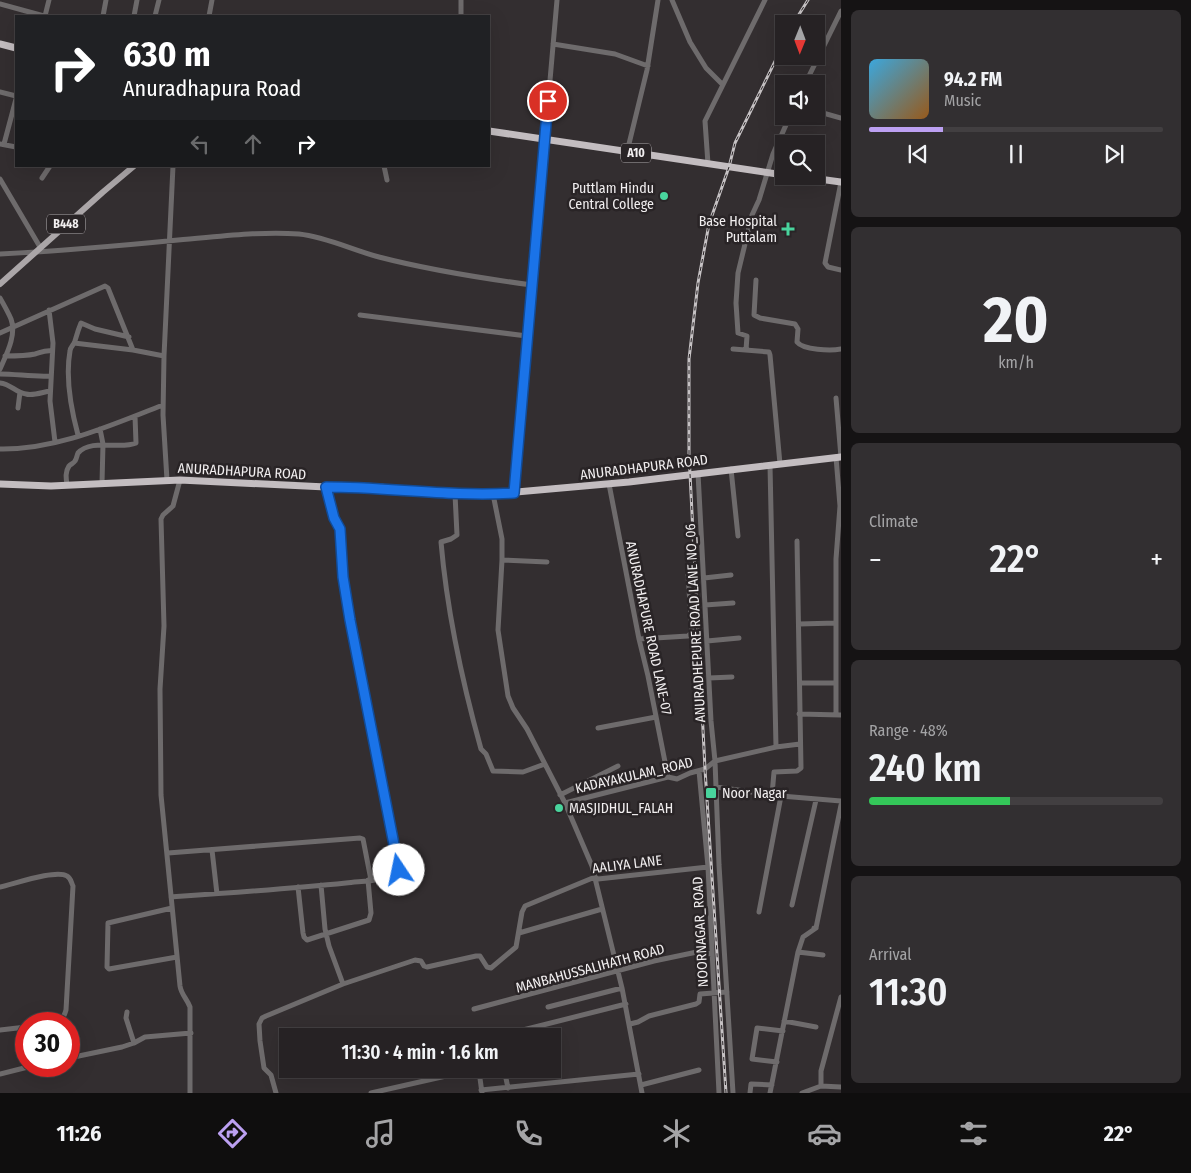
<!DOCTYPE html>
<meta charset="utf-8">
<style>
body{margin:0;font-family:"Fira Sans Condensed",sans-serif;background:#322f31;color:#f1f3f6;height:100vh;display:flex;flex-direction:column;font-size:19px;white-space:nowrap}
*{box-sizing:border-box;margin:0}
p{font-size:16px;color:#a4a4a6}
.icon{flex:none;width:28px;height:28px;fill:none;stroke:currentColor;stroke-width:2;stroke-linecap:round;stroke-linejoin:round}
.map{position:relative;flex:1;overflow:hidden}
.details{display:flex;flex-direction:column;gap:10px;padding:10px;background:#151314;width:350px}
.details>*{flex:none}
.hud{position:absolute;left:15px;top:15px;width:475px;height:152px;border-radius:0px;box-shadow:0 5px 20px #0002,0 0 0 1px #423f41;background:#202124;color:#fff;overflow:hidden}
.needle{width:32px;rotate:181deg}
.fabs{position:absolute;left:775px;top:15px;display:grid;gap:10px}
.fabs a{display:grid;place-items:center;width:50px;height:50px;border-radius:0px;background:#262224;box-shadow:0 5px 20px #0002,0 0 0 1px #423f41;font-size:25px}
.speed{position:absolute;left:15px;top:1012px;display:flex;gap:10px;font-size:25px;font-weight:700;text-align:center}
.speed>*{display:grid;place-content:center;width:65px;height:65px;border-radius:50%;background:#262224;box-shadow:0 5px 20px #0002,0 0 0 1px #423f41;line-height:1}
.speed .limit{border:8px solid #d22;background:#fff;color:#111}
.pin{position:absolute;display:grid;place-items:center;width:42px;height:42px;color:#fff;margin:-21px;border:2px solid #fff;border-radius:50%;box-shadow:0 1px 5px #0007}
.me{position:absolute;width:55px;margin:-28px;rotate:349deg;stroke-linejoin:round;filter:drop-shadow(0 0 4px #0008)}
.turn{display:flex;align-items:center;gap:18px;height:105px;padding:0 25px;font-size:22px}
.turn .icon{width:65px;height:65px;stroke-width:2.5}
.turn b{display:block;font-size:35px;line-height:42px}
.lanes{display:flex;align-items:center;height:48px;padding:0 25px;background:#0003;justify-content:center;gap:25px;direction:ltr}
.lanes .off{opacity:.35}
.big{font-size:38px;font-weight:600;line-height:1.1}
.details .card{flex:1;display:flex;flex-direction:column;justify-content:center;gap:8px;min-width:0;padding:0 18px;border-radius:8px;background:#322f31}
.details .dial{align-items:center;gap:0}
.dial b{font-size:65px;line-height:1}
.song{display:flex;align-items:center;gap:15px}
.cover{width:60px;height:60px;border-radius:8px;background:linear-gradient(135deg,hsl(200 70% 55%),hsl(30 70% 35%))}
.played{height:5px;border-radius:2px;background:linear-gradient(90deg,#bca0f2 25%,#423f41 25%)}
.keys{display:flex;justify-content:space-around;direction:ltr}
.heat{display:flex;justify-content:space-between;align-items:center;font-size:28px;direction:ltr}
.charge{height:8px;border-radius:4px;background:linear-gradient(90deg,#34c759 48%,#423f41 0)}
.trip{position:absolute;left:279px;top:1028px;width:282px;height:50px;border-radius:0px;background:#262224;box-shadow:0 5px 20px #0002,0 0 0 1px #423f41;font-weight:600;line-height:50px;text-align:center}
.menu{display:flex;height:80px;justify-content:space-around;align-items:center;background:#0f0e0e;color:#a4a4a6}
.menu .icon{width:35px;height:35px}
.menu .active{color:#bca0f2}
.menu b{font-size:22px;color:#f1f3f6}
main{display:flex;flex:1;min-height:0}
.map>svg:first-child{display:block}
.lines{fill:none;stroke-linecap:round;stroke-linejoin:round}
.minor{stroke:#6e6b6c;stroke-width:5}
.major{stroke:#aba6a8;stroke-width:6}
.highway{stroke:#c3bdc0;stroke-width:7}
.rail-casing{stroke:#c6c2c4;stroke-width:3}
.rail{stroke:#292426;stroke-width:1;stroke-dasharray:4;stroke-linecap:butt}
.route-casing{stroke:#114b97;stroke-width:12}
.route{stroke:#1a73e8;stroke-width:9}
.poi-dot{fill:#49d49d;stroke:#292426;stroke-width:2}
.labels{text-anchor:middle;stroke-width:5;stroke-linejoin:round;paint-order:stroke}
.shield{fill:#292426;stroke:#b5b1b3;stroke-width:1}
.shield-label{font-size:12px;font-weight:bold;fill:#f1eeef}
.poi-label{font-size:14px;fill:#f1eeef;stroke:#292426;text-anchor:end}
.street-label{font-size:14px;fill:#f1eeef;stroke:#292426}
</style>
<main>
<div class="map">
<svg width="841" height="1093" viewBox="0 0 841 1093">
<rect width="100%" height="100%" fill="#332e30"/>
<g class="lines">
<path class="minor" d="M672,0L690,42L706,68L722,84
M0,4L44,16
M45,16L49,0
M103,16L106,0
M134,16L137,0
M155,16L159,0
M209,16L212,0
M461,16V0
M553,44L615,54L648,66
M805,84L841,11
M0,92L16,96
M816,111L841,118
M0,144L16,147
M4,144L16,99
M627,152L647,70L658,0
M708,164L705,121L765,0
M384,166L387,180
M42,178L50,166
M0,179L40,247
M841,182L825,263L828,267L841,270
M0,254C59,251 118,246 178,240C217,237 259,231 299,234C327,237 352,250 379,257C429,270 480,278 532,285
M756,280L754,315L760,318L795,324L798,329L797,342C803,350 831,351 841,349
M0,298C4,305 8,312 11,319C17,335 6,355 0,369
M49,310L53,343L50,401L55,442
M360,315L527,336
M0,333L105,286L108,288L133,350L164,356
M74,343L133,350
M733,349L769,352L770,355L780,464
M746,350L747,336L738,333L736,303L738,273L752,215L759,200L773,154L790,116
M5,356C16,356 26,356 35,354C42,352 45,350 52,351
M0,374C17,374 33,377 50,376
M0,383C11,384 16,393 26,394C33,396 43,392 50,391
M836,398L841,457
M18,408L20,392
M100,429L103,444L102,483
M78,435C71,409 65,379 70,351C70,347 74,345 75,341C77,334 78,330 81,323L95,329L129,337
M0,449C57,450 111,425 163,405
M770,465L776,747
M731,469L738,536
M167,480L163,415L164,356L173,166
M180,480L173,506L163,515L161,519L164,626L160,689L161,795L180,986C181,994 187,999 190,1007V1093
M609,484L639,639L648,676L668,777
M67,485C66,478 65,472 69,466C71,464 74,463 75,461C77,458 77,455 78,453C91,438 121,450 136,443L135,416
M514,493L557,0
M455,494L457,535L451,539L441,542C447,612 462,681 481,749L486,754L493,771L523,772L545,764
M493,494L502,539V560L498,630L508,696L513,708L527,729L565,803L592,866L622,988L642,1093
M502,560L547,562
M704,578L731,575
M705,605L733,603
M799,624L836,623
M639,639L688,636L692,632L688,575
M707,641L739,638
M709,678L732,677
M800,683H836
M799,714L841,715
M836,714V559L840,506L836,457
M598,728L656,717
M800,744L776,747L715,761L716,787L781,796L841,801
M699,771L708,867L719,1093
M716,787L719,865L733,1093
M560,795L618,766
M772,795L774,772L797,771L801,768L797,541
M565,803L668,777L677,779L690,773L705,769L715,761L711,721L698,473
M212,850L217,894
M168,853L360,838L363,839L371,880
M321,885L325,929L329,946L343,984
M0,887C14,884 56,869 67,876C71,878 71,882 73,886L66,1010C63,1021 59,1022 49,1024
M298,887L303,933L304,937L307,940L369,920L371,913L368,880
M171,897C229,893 288,889 346,883C363,881 383,881 398,874L399,870L350,620L343,577L340,529L334,518L326,487
M792,905L816,800
M172,908L108,923L107,967L109,969L177,957
M759,912L781,796
M816,928L841,805
M519,933L602,909
M798,952L803,937L816,928H814
M548,1007L622,988
M474,1009L654,961L697,952L712,954
M127,1012L126,1018L134,1043
M784,1021L816,1027
M630,1024L638,1022L649,1016L696,1004L699,1002L700,994L727,992
M0,1030L26,1027
M506,1036L523,1030L626,1004
M69,1058L122,1047L134,1043L145,1037L191,1033
M777,1062L752,1059L757,1028L783,1031
M504,1069L508,1088
M0,1074L32,1066
M641,1085L699,1070
M821,1086V1071L841,997
M481,1090L639,1074
M276,1093L271,1075L264,1068L260,1041L259,1024L262,1018L266,1016L343,984L415,960L421,961L424,966L427,967L476,956H480L487,967L491,968L516,947L522,912L525,906L595,877L598,879L708,867
M371,1093L477,1069L479,1071L482,1093
M750,1093L751,1084L772,1085
M770,1093L798,952L823,955
M802,1093L821,1086L841,1087"/>
<path class="major" d="M0,284L103,192L134,166"/>
<path class="highway" d="M0,44L16,48
M489,131L784,175
M797,176L841,182
M0,484L51,486L180,480L326,487H379L455,494H493L629,482L841,457"/>
<defs>
<path id="rail" d="M793,24L808,0
M726,1093L705,769L689,454V359L698,283L709,224L729,167L735,143L784,43"/>
</defs>
<use href="#rail" class="rail-casing"/>
<use href="#rail" class="rail"/>
</g>
<g class="lines">
<defs>
<path id="route" d="M399,870L350,620L343,577L340,529L334,518L326,487C389,487 451,497 514,493L548,101"/>
</defs>
<use href="#route" class="route-casing"/>
<use href="#route" class="route"/>
</g>
<g class="poi-dot">
<circle cx="664" cy="196" r="5"/>
<path d="M785.5 221.5h5v5h5v5h-5v5h-5v-5h-5v-5h5z"/>
<rect x="705" y="787" width="12" height="12" rx="2.5"/>
<circle cx="559" cy="808" r="5"/>
</g>
<g class="labels">
<g class="shield">
<rect x="621" y="143.5" width="30" height="19" rx="4"/>
<rect x="47" y="214.5" width="38" height="19" rx="4"/>
</g>
<g class="shield-label">
<text x="636" y="157">A10</text>
<text x="66" y="228">B448</text>
</g>
<g class="poi-label">
<text x="654" y="193">Puttlam Hindu<tspan x="654" dy="16">Central College</tspan></text>
<text x="777" y="226">Base Hospital<tspan x="777" dy="16">Puttalam</tspan></text>
<text x="722" y="798" text-anchor="start">Noor Nagar</text>
<text x="569" y="813" text-anchor="start">MASJIDHUL_FALAH</text>
</g>
<g class="street-label">
<text transform="translate(644 467) rotate(-7)" y="5">ANURADHAPURA ROAD</text>
<text transform="translate(242 471) rotate(3)" y="5">ANURADHAPURA ROAD</text>
<text transform="translate(695 623) rotate(-93)" y="5">ANURADHEPURE ROAD LANE NO_06</text>
<text transform="translate(649 628) rotate(78)" y="5">ANURADHAPURE ROAD LANE-07</text>
<text transform="translate(634 775) rotate(-13)" y="5">KADAYAKULAM_ROAD</text>
<text transform="translate(627 864) rotate(-7)" y="5">AALIYA LANE</text>
<text transform="translate(700 932) rotate(-93)" y="5">NOORNAGAR_ROAD</text>
<text transform="translate(590 968) rotate(-15)" y="5">MANBAHUSSALIHATH ROAD</text>
</g>
</g>
</svg>
<div class="fabs">
<a><svg class="needle" viewBox="-14 -14 28 28"><path d="M0-13l5 13h-10z" fill="#e53935"/><path d="M0 13l5-13h-10z" fill="#a4a4a6"/></svg></a>
<a><svg class="icon" aria-label="sound" viewBox="0 0 24 24"><path d="M4 9h4l5-4v14l-5-4H4zM17 9q2 3 0 6"/></svg></a>
<a><svg class="icon" aria-label="search" viewBox="0 0 24 24"><circle cx="10" cy="10" r="6"/><path d="M15 15l6 6"/></svg></a>
</div>
<div class="speed"><div class="limit">30</div></div>
<div class="pin" style="left:548px;top:101px;background:#d93025"><svg class="icon" aria-label="arrive" viewBox="0 0 24 24"><path d="M6 21V4h12l-3 4 3 4H6"/></svg></div>
<svg class="me" style="left:399px;top:870px" viewBox="-20 -20 40 40"><circle r="19" fill="#fff"/><path d="M0-13L10 11 0 6-10 11z" fill="#1a73e8"/></svg>
<div class="trip">11:30 · 4 min · 1.6 km</div>
<div class="hud">
<div class="turn"><svg class="icon" aria-label="right" viewBox="0 0 24 24"><path d="M7 20v-9h11M14 6l5 5-5 5"/></svg><div><b>630 m</b>Anuradhapura Road</div></div>
<div class="lanes"><svg class="icon off" aria-label="left" viewBox="0 0 24 24"><path d="M17 20v-9H6M10 6l-5 5 5 5"/></svg><svg class="icon off" aria-label="ahead" viewBox="0 0 24 24"><path d="M12 20V5M6 11l6-6 6 6"/></svg><svg class="icon" aria-label="right" viewBox="0 0 24 24"><path d="M7 20v-9h11M14 6l5 5-5 5"/></svg></div>
</div>
</div>
<section class="details">
<div class="card">
<div class="song"><i class="cover"></i><div><b>94.2 FM</b><p>Music</p></div></div>
<div class="played"></div>
<div class="keys"><svg class="icon" aria-label="previous" viewBox="0 0 24 24"><path d="M18 5L8 12l10 7zM5 5v14"/></svg><svg class="icon" aria-label="pause" viewBox="0 0 24 24"><path d="M8 5v14M16 5v14"/></svg><svg class="icon" aria-label="next" viewBox="0 0 24 24"><path d="M6 5l10 7-10 7zM19 5v14"/></svg></div>
</div>
<div class="card dial"><b>20</b><p>km/h</p></div>
<div class="card"><p>Climate</p>
<div class="heat"><a>−</a><b class="big">22°</b><a>+</a></div>
</div>
<div class="card"><p>Range · 48%</p><b class="big">240 km</b><div class="charge"></div></div>
<div class="card"><p>Arrival</p><b class="big">11:30</b></div>
</section>
</main>
<nav class="menu">
<b>11:26</b>
<svg class="icon active" aria-label="directions" viewBox="0 0 24 24"><path d="M12 3l9 9-9 9-9-9zM9 14v-3h6M13 9l2 2-2 2"/></svg>
<svg class="icon" aria-label="music" viewBox="0 0 24 24"><path d="M9 18V5l10-2v13"/><circle cx="6" cy="18" r="3"/><circle cx="16" cy="16" r="3"/></svg>
<svg class="icon" aria-label="phone" viewBox="0 0 24 24"><path d="M5 4h4l2 5-3 2q2 4 5 5l2-3 5 2v4C11 20 4 13 5 4z"/></svg>
<svg class="icon" aria-label="climate" viewBox="0 0 24 24"><path d="M12 3v18M4 7l16 10M4 17L20 7"/></svg>
<svg class="icon" aria-label="car" viewBox="0 0 24 24"><path d="M5 17H2v-5l4-1 3-4h7l3 4 3 1v5h-3M9 17h6M6 11h13"/><circle cx="7" cy="17" r="2"/><circle cx="17" cy="17" r="2"/></svg>
<svg class="icon" aria-label="filters" viewBox="0 0 24 24"><path d="M4 7h16M4 17h16"/><circle cx="9" cy="7" r="2"/><circle cx="15" cy="17" r="2"/></svg>
<b>22°</b>
</nav>
